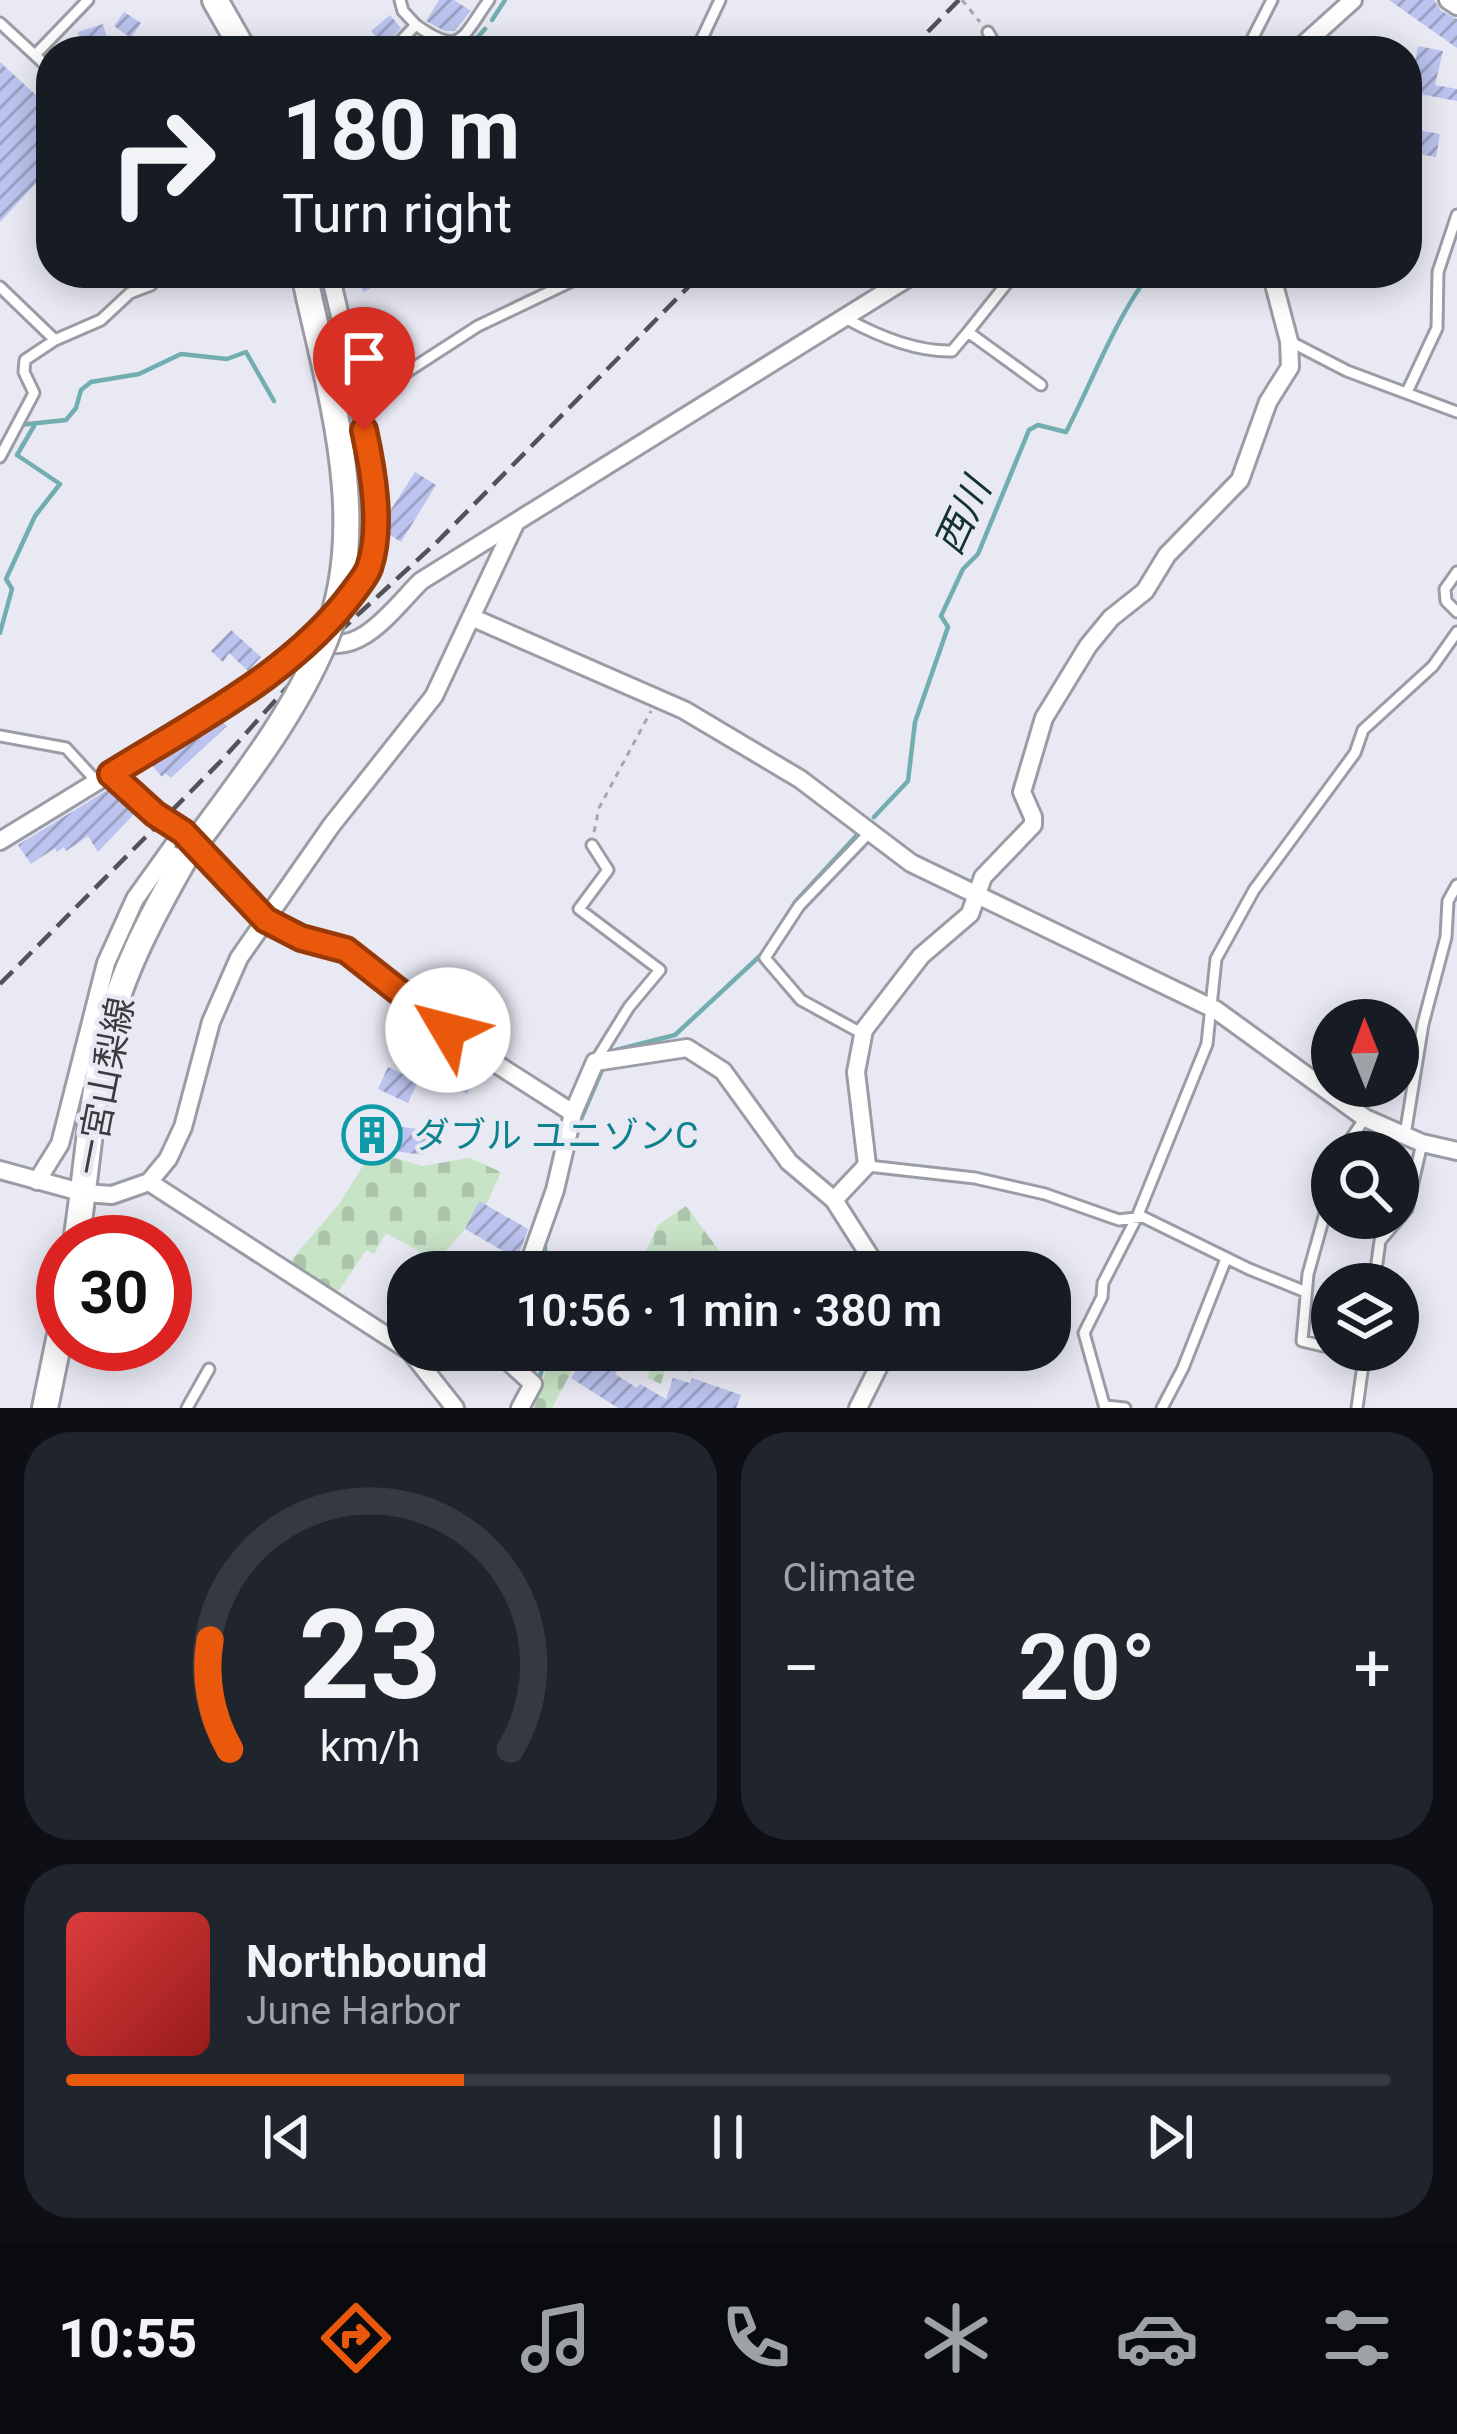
<!DOCTYPE html>
<meta charset="utf-8">
<style>
body{margin:0;font-family:Roboto,"Noto Sans JP",sans-serif;background:#20242c;color:#f1f3f6;height:100vh;display:flex;flex-direction:column;font-size:45px;white-space:nowrap}
*{box-sizing:border-box;margin:0}
p{font-size:39px;color:#9ea1a6}
.icon{flex:none;width:66px;height:66px;fill:none;stroke:currentColor;stroke-width:2;stroke-linecap:round;stroke-linejoin:round}
.map{position:relative;height:1408px;overflow:hidden}
.side{display:flex;flex-direction:column;gap:24px;padding:24px;background:#0d0f14;flex:1}
.side>*{flex:none}
.hud{position:absolute;left:36px;top:36px;width:1386px;height:252px;border-radius:48px;box-shadow:0 6px 30px #0003;background:#171b24;color:#f1f3f6;overflow:hidden}
.needle{width:78px;rotate:359deg}
.tools{position:absolute;left:1311px;top:999px;display:grid;gap:24px}
.tools a{display:grid;place-items:center;width:108px;height:108px;border-radius:50%;background:#171b24;box-shadow:0 6px 30px #0003;font-size:60px}
.speed{position:absolute;left:36px;top:1215px;display:flex;gap:24px;font-size:60px;font-weight:700;text-align:center}
.speed>*{display:grid;place-content:center;width:156px;height:156px;border-radius:50%;background:#171b24;box-shadow:0 6px 30px #0003;line-height:1}
.speed .limit{border:18px solid #d22;background:#fff;color:#111}
.pin{position:absolute;display:grid;place-items:center;width:102px;height:102px;color:#fff;margin:-123px -51px;border-radius:50% 50% 50% 0;rotate:-45deg;box-shadow:0 0 12px #0007}
.pin .icon{rotate:45deg}
.me{position:absolute;width:132px;margin:-66px;rotate:307deg;stroke-linejoin:round;filter:drop-shadow(0 0 9px #0008)}
.turn{display:flex;align-items:center;gap:42px;height:252px;padding:0 48px;font-size:54px}
.turn .icon{width:156px;height:156px;stroke-width:2.5}
.turn b{display:block;font-size:84px;line-height:102px}
.big{font-size:90px;font-weight:600;line-height:1.1}
.side .widget{flex:1;display:flex;flex-direction:column;justify-content:center;gap:18px;min-width:0;padding:0 42px;border-radius:48px;background:#20242c}
.side .dial{align-items:center;gap:0}
.dial svg{height:312px;overflow:visible;fill:none;stroke:#363941;stroke-width:7;stroke-linecap:round;text-anchor:middle}
.dial text{fill:#f1f3f6;stroke:none}
.song{display:flex;align-items:center;gap:36px}
.cover{width:144px;height:144px;border-radius:18px;background:linear-gradient(135deg,hsl(0 70% 55%),hsl(0 70% 35%))}
.played{height:12px;border-radius:6px;background:linear-gradient(90deg,#ea580c 30%,#363941 30%)}
.keys{display:flex;justify-content:space-around;direction:ltr}
.heat{display:flex;justify-content:space-between;align-items:center;font-size:66px;direction:ltr}
.side .tiles{flex:1;display:grid;gap:24px;grid-template-columns:1fr 1fr}
.widget:last-child{grid-column:span 2}
.trip{position:absolute;left:387px;top:1251px;width:684px;height:120px;border-radius:48px;background:#171b24;box-shadow:0 6px 30px #0003;font-weight:600;line-height:120px;text-align:center}
.dock{display:flex;height:192px;justify-content:space-around;align-items:center;background:#090b0e;color:#9ea1a6}
.dock .icon{width:84px;height:84px}
.dock .on{color:#ea580c}
.dock b{font-size:54px;color:#f1f3f6}
.map>svg:first-child{display:block}
.cemetery{fill:url(#cemetery-stones)}
.lines{fill:none;stroke-linecap:round;stroke-linejoin:round}
.stream{stroke:#72adb0;stroke-width:4.5}
.building{fill:url(#building-hatch)}
.service-casing{stroke:#9b9da6;stroke-width:15}
.minor-casing{stroke:#9b9da6;stroke-width:22}
.secondary-casing{stroke:#9b9da6;stroke-width:30}
.path{stroke:#a6a7ae;stroke-width:3;stroke-dasharray:6 6;stroke-linecap:butt}
.service{stroke:#fff;stroke-width:9}
.minor{stroke:#fff;stroke-width:16}
.secondary{stroke:#fff;stroke-width:24}
.rail{stroke:#525257;stroke-width:4.5;stroke-dasharray:18 9;stroke-linecap:butt}
.secondary-bridge-casing{stroke:#9b9da6;stroke-width:30;stroke-linecap:butt}
.secondary-bridge{stroke:#fff;stroke-width:24}
.route-casing{stroke:#983908;stroke-width:30}
.route{stroke:#ea580c;stroke-width:21}
.labels{text-anchor:middle;stroke-width:9;stroke-linejoin:round;paint-order:stroke}
.street-label{font-size:36px;fill:#3c3c40;stroke:#e8e9f3}
.culture-label{font-size:36px;fill:#0d838f;stroke:#e8e9f3;text-anchor:start}
.water-label{font-size:39px;font-style:italic;fill:#143234;stroke:#e8e9f3}
</style>
<div class="map">
<svg width="1457" height="1408" viewBox="0 0 1457 1408">
<defs>
<pattern id="cemetery-stones" width="16" height="16" patternUnits="userSpaceOnUse" patternTransform="scale(3)"><rect width="16" height="16" fill="#c7e3c6"/><path d="M2 7V4a2 2 0 0 1 4 0v3zM10 15v-3a2 2 0 0 1 4 0v3z" fill="#acc4ab"/></pattern>
<pattern id="building-hatch" width="6" height="6" patternUnits="userSpaceOnUse" patternTransform="scale(3)"><rect width="6" height="6" fill="#bbc3ee"/><path d="M-1 1l2-2M0 6l6-6M5 7l2-2" fill="none" stroke="#99a0c2"/></pattern>
</defs>
<rect width="100%" height="100%" fill="#e8e9f3"/>
<path class="cemetery" d="M372,1151L422,1166L470,1158L501,1172L486,1205L479,1202L465,1229L437,1261L386,1233L374,1254L366,1250L331,1302L287,1265L340,1203Z
M686,1206L735,1272H636L658,1225Z
M553,1350H583L552,1408H534Z
M603,1350H739L738,1354L726,1351L722,1359L699,1353L692,1373L666,1365L661,1384L647,1378L651,1366L626,1353L621,1358Z"/>
<g class="lines">
<path class="stream" d="M492,20L505,0
M466,50L485,29
M19,425L66,420L76,408L81,390L91,382L139,374L181,354L227,359L246,352L274,401
M0,633L12,589L6,579L35,516L60,484L17,455L34,426
M874,817L908,781L915,722L948,627L941,616L963,569L978,554L1029,430L1038,425L1066,432C1093,380 1114,321 1150,273
M616,1050L675,1035L762,954L796,901L857,835
M578,1126L602,1070
M544,1240L548,1272
M539,1379L548,1350"/>
</g>
<path class="building" d="M439,0H454L471,11L454,31H445L426,21Z
M1389,0H1434L1441,11L1457,19V48Z
M124,12L141,23L131,38L114,26Z
M390,15L401,28L383,47L371,31Z
M103,24L108,41L83,49L78,32Z
M1418,46L1443,51L1435,85L1457,89V101L1409,92Z
M0,62L51,109V167L0,222Z
M1407,128L1440,134L1436,157L1407,152Z
M353,273H399L364,292Z
M382,340L391,353L368,367L362,354Z
M415,472L436,485L401,542L387,533V516Z
M231,630L261,657L248,671L229,653L223,662L211,651Z
M221,721L227,726L171,778L165,773L162,777L152,765Z
M109,789L135,813L98,852L88,836L66,851L64,847L57,852L55,848L31,864L18,845Z
M442,1056L477,1074L467,1094L432,1076Z
M388,1067L418,1081L408,1103L378,1089Z
M349,1121L427,1130L424,1155L347,1145Z
M479,1201L528,1229L517,1259L465,1229Z
M589,1350L620,1367L615,1374L637,1388L640,1384L666,1399L673,1378L690,1383L692,1378L741,1395L736,1408H618L571,1378Z"/>
<g class="lines">
<defs>
<path id="service" d="M400,0L403,11L416,25
M0,23L51,70
M988,32L999,51
M391,51L416,25C461,57 461,39 489,0
M696,51L720,0
M1246,51L1272,0
M35,55L88,0
M1015,273L968,332L1041,385
M0,287L55,340L101,320L130,293L151,285L162,273
M845,318C876,335 916,352 952,351L968,332
M1291,342L1347,371L1457,412
M1407,392L1437,328L1438,272L1457,215
M359,403L478,326L589,273
M0,457L34,393L24,372L25,360L55,340
M1457,572L1445,589L1446,601L1457,612
M0,736L66,748L98,783
M592,845L608,870L579,909L660,970L629,1007L595,1062
M863,1034L801,1000L765,958L799,906L870,832
M1405,1135L1423,1024L1446,937L1448,901L1457,885
M1342,1152L1365,1118
M868,1166L975,1178L1045,1194L1119,1220L1143,1217L1249,1269L1306,1292
M1332,1188L1308,1274L1302,1341L1332,1348
M1374,1284L1380,1241L1407,1209L1422,1143
M1341,1350L1364,1355
M1106,1406L1125,1408
M187,1408L209,1369
M1105,1408L1084,1333L1102,1297L1103,1283L1137,1217L1207,1044L1216,959L1254,890L1355,753L1363,730L1433,666L1457,632
M1162,1408L1183,1368L1226,1259
M1357,1408L1365,1350"/>
<path id="minor" d="M1448,0L1457,6
M1288,51L1302,46L1353,0
M330,273C344,338 393,514 368,571C363,584 349,598 340,609
M471,617L684,710L800,779L911,863L1216,1010L1365,1118L1422,1143L1457,1151
M319,640C359,659 394,608 421,581L916,273
M111,774L155,814L183,832L265,920L301,939L346,950L476,1051L573,1113
M0,841L240,694L321,632
M0,1170L84,1193L112,1195L149,1182L168,1159L183,1127L211,1022L239,958L331,826L434,696L514,526
M37,1181L60,1144L106,963L135,899L183,832
M149,1182L410,1351L455,1408
M834,1200L867,1165L856,1072L864,1030L921,956L970,914L983,877L1033,825V817L1022,792L1044,718L1088,646L1111,618L1145,591L1167,555L1240,480L1268,402L1290,367L1289,341L1271,273
M526,1272L555,1190L573,1113L595,1062L687,1048L723,1071L789,1162L834,1200L880,1272
M496,1350L533,1384L520,1408
M858,1408L887,1350"/>
<path id="secondary" d="M215,0L244,51
M304,273L309,297
M76,1242C86,1178 90,1113 103,1050C117,980 151,917 186,856
M45,1408L63,1320"/>
</defs>
<use href="#service" class="service-casing"/>
<use href="#minor" class="minor-casing"/>
<use href="#secondary" class="secondary-casing"/>
<path class="path" d="M962,0L980,22
M594,832L599,808L651,711"/>
<use href="#service" class="service"/>
<use href="#minor" class="minor"/>
<use href="#secondary" class="secondary"/>
<path class="rail" d="M909,51L959,0
M0,984L221,761L326,644L437,542L702,273"/>
<defs>
<path id="secondary-bridge" d="M186,856C236,788 292,719 325,640C370,531 334,407 309,297"/>
</defs>
<use href="#secondary-bridge" class="secondary-bridge-casing"/>
<use href="#secondary-bridge" class="secondary-bridge"/>
</g>
<g class="lines">
<defs>
<path id="route" d="M364,430C373,471 383,528 369,568C366,576 359,584 354,591C294,673 196,721 111,774L155,814L183,832L266,920L301,938L346,950L448,1030"/>
</defs>
<use href="#route" class="route-casing"/>
<use href="#route" class="route"/>
</g>
<defs>
<symbol id="building-ring" viewBox="-11 -11 22 22"><circle r="9.5" fill="#e8e9f3" stroke="#0f9aa8" stroke-width="1.5"/><path d="M-4-6H4V6H1V3H-1V6H-4ZM-2.5-4.3h1.7v1.8h-1.7ZM.8-4.3h1.7v1.8H.8ZM-2.5-1h1.7V.8h-1.7ZM.8-1h1.7V.8H.8Z" fill="#0f9aa8"/></symbol>
</defs>
<g fill-rule="evenodd">
<use href="#building-ring" x="339" y="1102" width="66" height="66"/>
</g>
<g class="labels">
<g class="street-label">
<text transform="translate(104 1086) rotate(-79)" y="13">一宮山梨線</text>
</g>
<g class="culture-label">
<text x="414" y="1148">ダブル ユニゾンC</text>
</g>
<g class="water-label">
<text transform="translate(962 516) rotate(-65)" y="14">西川</text>
</g>
</g>
</svg>
<div class="tools">
<a><svg class="needle" viewBox="-14 -14 28 28"><path d="M0-13l5 13h-10z" fill="#e53935"/><path d="M0 13l5-13h-10z" fill="#9ea1a6"/></svg></a>
<a><svg class="icon" aria-label="search" viewBox="0 0 24 24"><circle cx="10" cy="10" r="6"/><path d="M15 15l6 6"/></svg></a>
<a><svg class="icon" aria-label="layers" viewBox="0 0 24 24"><path d="M12 4l9 5-9 5-9-5zM3 14l9 5 9-5"/></svg></a>
</div>
<div class="speed"><div class="limit">30</div></div>
<div class="pin" style="left:364px;top:430px;background:#d93025"><svg class="icon" aria-label="arrive" viewBox="0 0 24 24"><path d="M6 21V4h12l-3 4 3 4H6"/></svg></div>
<svg class="me" style="left:448px;top:1030px" viewBox="-20 -20 40 40"><circle r="19" fill="#fff"/><path d="M0-13L10 11 0 6-10 11z" fill="#ea580c"/></svg>
<div class="trip">10:56 · 1 min · 380 m</div>
<div class="hud">
<div class="turn"><svg class="icon" aria-label="right" viewBox="0 0 24 24"><path d="M7 20v-9h11M14 6l5 5-5 5"/></svg><div><b>180 m</b>Turn right</div></div>
</div>
</div>
<section class="side">
<div class="tiles">
<div class="widget dial"><svg viewBox="0 0 100 80">
<path d="M14 69A42 42 0 1 1 86 69"/>
<path d="M14 69A42 42 0 0 1 9 41" stroke="#ea580c"/>
<text x="50" y="56" font-size="32" font-weight="700">23</text>
<text x="50" y="72" font-size="11">km/h</text>
</svg></div>
<div class="widget"><p>Climate</p>
<div class="heat"><a>−</a><b class="big">20°</b><a>+</a></div>
</div>
<div class="widget">
<div class="song"><i class="cover"></i><div><b>Northbound</b><p>June Harbor</p></div></div>
<div class="played"></div>
<div class="keys"><svg class="icon" aria-label="previous" viewBox="0 0 24 24"><path d="M18 5L8 12l10 7zM5 5v14"/></svg><svg class="icon" aria-label="pause" viewBox="0 0 24 24"><path d="M8 5v14M16 5v14"/></svg><svg class="icon" aria-label="next" viewBox="0 0 24 24"><path d="M6 5l10 7-10 7zM19 5v14"/></svg></div>
</div>
</div>
</section>
<nav class="dock">
<b>10:55</b>
<svg class="icon on" aria-label="directions" viewBox="0 0 24 24"><path d="M12 3l9 9-9 9-9-9zM9 14v-3h6M13 9l2 2-2 2"/></svg>
<svg class="icon" aria-label="music" viewBox="0 0 24 24"><path d="M9 18V5l10-2v13"/><circle cx="6" cy="18" r="3"/><circle cx="16" cy="16" r="3"/></svg>
<svg class="icon" aria-label="phone" viewBox="0 0 24 24"><path d="M5 4h4l2 5-3 2q2 4 5 5l2-3 5 2v4C11 20 4 13 5 4z"/></svg>
<svg class="icon" aria-label="climate" viewBox="0 0 24 24"><path d="M12 3v18M4 7l16 10M4 17L20 7"/></svg>
<svg class="icon" aria-label="car" viewBox="0 0 24 24"><path d="M5 17H2v-5l4-1 3-4h7l3 4 3 1v5h-3M9 17h6M6 11h13"/><circle cx="7" cy="17" r="2"/><circle cx="17" cy="17" r="2"/></svg>
<svg class="icon" aria-label="filters" viewBox="0 0 24 24"><path d="M4 7h16M4 17h16"/><circle cx="9" cy="7" r="2"/><circle cx="15" cy="17" r="2"/></svg>
</nav>
